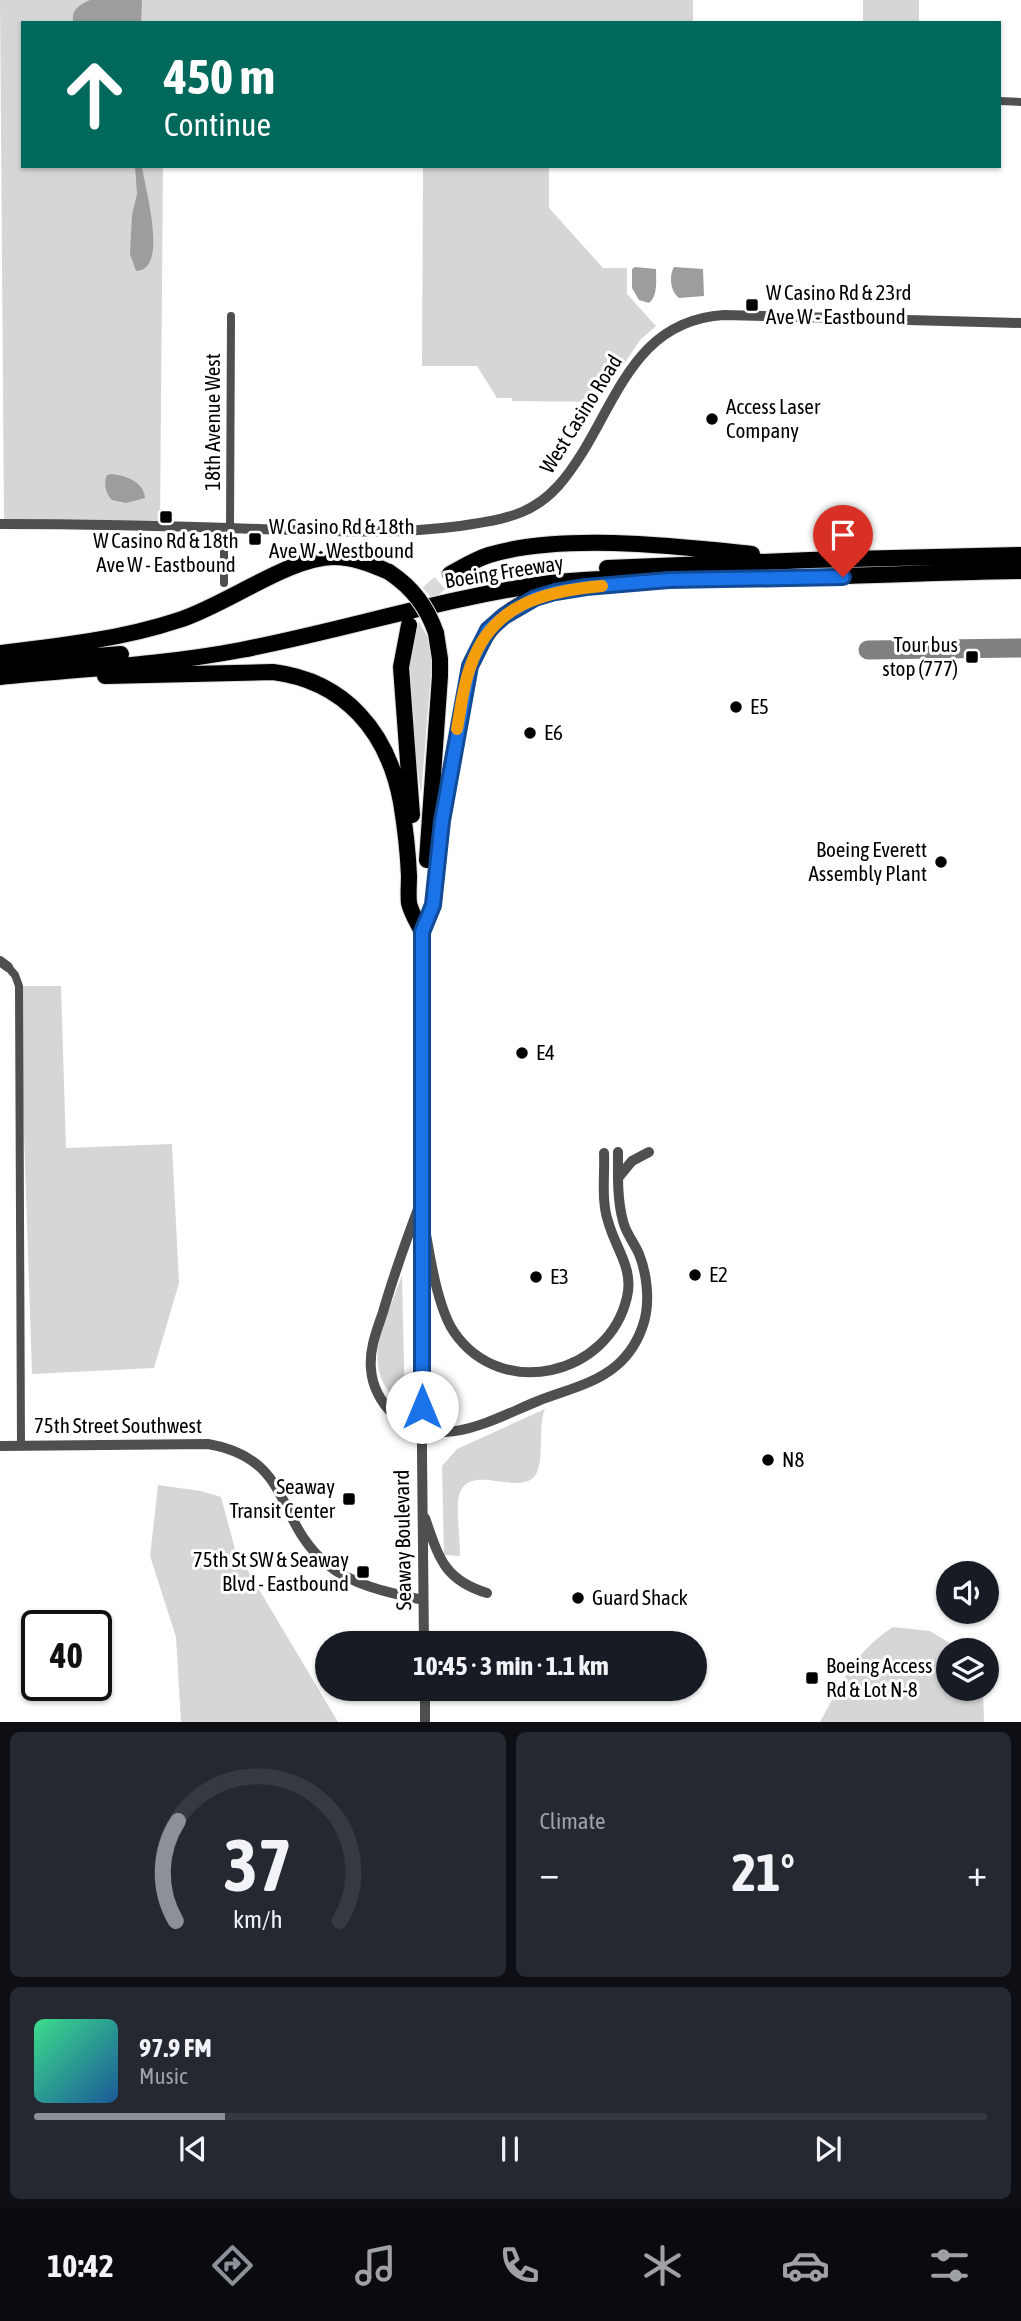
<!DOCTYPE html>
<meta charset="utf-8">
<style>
body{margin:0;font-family:"Asap Condensed",sans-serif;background:#242831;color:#f1f3f6;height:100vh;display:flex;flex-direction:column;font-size:26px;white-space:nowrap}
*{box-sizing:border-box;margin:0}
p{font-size:23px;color:#9ea1a6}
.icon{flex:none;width:38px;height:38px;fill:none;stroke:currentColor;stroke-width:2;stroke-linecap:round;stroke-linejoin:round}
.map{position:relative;height:1722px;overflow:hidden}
.details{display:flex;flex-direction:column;gap:10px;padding:10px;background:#0d0f14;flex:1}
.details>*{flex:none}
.guide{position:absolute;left:21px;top:21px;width:980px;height:147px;border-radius:0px;box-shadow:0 2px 5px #0004;background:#00695c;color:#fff;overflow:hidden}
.controls{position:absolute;left:936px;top:1561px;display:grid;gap:14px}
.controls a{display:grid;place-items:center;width:63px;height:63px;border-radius:50%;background:#171b24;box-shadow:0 2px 5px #0004;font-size:35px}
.speed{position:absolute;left:21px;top:1610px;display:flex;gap:14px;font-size:35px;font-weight:700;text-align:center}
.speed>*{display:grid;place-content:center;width:91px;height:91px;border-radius:50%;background:#171b24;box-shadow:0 2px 5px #0004;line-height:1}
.speed .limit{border:4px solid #111;border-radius:10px;background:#fff;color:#111}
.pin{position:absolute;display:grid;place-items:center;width:60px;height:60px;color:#fff;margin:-72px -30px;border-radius:50% 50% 50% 0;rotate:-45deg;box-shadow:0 0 7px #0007}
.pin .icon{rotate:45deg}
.me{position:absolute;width:77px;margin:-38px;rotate:0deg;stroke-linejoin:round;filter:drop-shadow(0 0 5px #0008)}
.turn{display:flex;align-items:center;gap:24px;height:147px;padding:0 28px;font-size:32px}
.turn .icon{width:91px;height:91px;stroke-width:2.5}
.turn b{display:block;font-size:49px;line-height:60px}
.big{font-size:52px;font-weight:700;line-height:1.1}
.details .card{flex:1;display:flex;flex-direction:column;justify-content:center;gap:10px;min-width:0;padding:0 24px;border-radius:10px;background:#242831}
.details .dial{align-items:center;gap:0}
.dial svg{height:182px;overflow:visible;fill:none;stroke:#363941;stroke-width:7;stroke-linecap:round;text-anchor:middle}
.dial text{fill:#f1f3f6;stroke:none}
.song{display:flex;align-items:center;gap:21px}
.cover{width:84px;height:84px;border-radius:10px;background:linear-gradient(135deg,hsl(150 70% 55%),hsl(210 70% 35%))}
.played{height:7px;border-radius:4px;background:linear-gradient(90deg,#8c9099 20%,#363941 20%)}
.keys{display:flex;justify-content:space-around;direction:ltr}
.heat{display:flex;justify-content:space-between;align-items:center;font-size:38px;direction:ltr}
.details .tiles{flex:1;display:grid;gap:10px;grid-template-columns:1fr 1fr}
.card:last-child{grid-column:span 2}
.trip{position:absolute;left:315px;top:1631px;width:392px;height:70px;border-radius:35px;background:#171b24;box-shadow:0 2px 5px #0004;font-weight:700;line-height:70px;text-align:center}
.tabs{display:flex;height:112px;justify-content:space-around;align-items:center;background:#090b0e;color:#9ea1a6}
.tabs .icon{width:49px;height:49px}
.tabs .current{color:#8c9099}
.tabs b{font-size:32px;color:#f1f3f6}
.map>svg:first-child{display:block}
.green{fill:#d6d6d6}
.water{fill:#9d9d9d}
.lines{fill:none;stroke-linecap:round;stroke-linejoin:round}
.taxiway{stroke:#808080;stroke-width:19}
.motorway-tunnel{stroke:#d9d9d9;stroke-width:16;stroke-dasharray:16 8;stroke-linecap:butt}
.motorway-casing{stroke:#dbdbdb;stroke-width:18}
.minor{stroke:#4f4f4f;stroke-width:8}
.tertiary{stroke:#4f4f4f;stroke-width:10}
.motorway{stroke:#000;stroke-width:16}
.motorway-bridge-casing{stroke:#dbdbdb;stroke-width:18;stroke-linecap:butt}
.tertiary-bridge{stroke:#4f4f4f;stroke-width:10}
.motorway-bridge{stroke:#000;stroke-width:16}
.route-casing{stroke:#114b97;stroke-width:18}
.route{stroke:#1a73e8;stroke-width:12}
.slow{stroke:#f59e0b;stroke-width:12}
.poi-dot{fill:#000;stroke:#fff;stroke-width:2.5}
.labels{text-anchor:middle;stroke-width:6;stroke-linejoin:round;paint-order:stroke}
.poi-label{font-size:21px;fill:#000;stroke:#fff;text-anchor:start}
.street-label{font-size:21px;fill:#000;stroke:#fff}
</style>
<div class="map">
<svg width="1021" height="1723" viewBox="0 0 1021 1723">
<rect width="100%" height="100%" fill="#fff"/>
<path class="green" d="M0,0H693V23H23V166H163L160,527L4,524Z
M863,0H919V23H863Z
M423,166H549V208L603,268H627V294L656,326L640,340L622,367L609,368L597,379L603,392L597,402L512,401V398H497L477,366H422Z
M419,621L428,638L432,661L421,795L416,758L410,665L412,642Z
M19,986H61L66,1148L172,1144L179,1283L154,1368L32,1374Z
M402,1275L405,1408C355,1369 385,1324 402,1275Z
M545,1409C537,1427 546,1467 533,1478C514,1495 463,1459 458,1501C457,1519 460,1539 460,1556L444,1555L442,1466L457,1449Z
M158,1485L201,1491L221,1497L235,1549L338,1722H181L176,1637L150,1556Z
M893,1627L930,1631L961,1650H948V1689H983L984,1722H820C842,1683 854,1652 893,1627Z"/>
<path class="water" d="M90,0H142L141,23H74C69,10 81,4 90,0Z
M135,166H142C144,186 170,270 136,271L130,254L132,215L137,194Z
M635,267L656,269C656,280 658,296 649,303L639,300L632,288V269Z
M674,267L703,269L704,296L679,298C670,291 669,276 674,267Z
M112,474C127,476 144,482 145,498L126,503L112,500C106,494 103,483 107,475Z"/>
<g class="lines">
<path class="taxiway" d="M868,650L1021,648"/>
<path class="motorway-tunnel" d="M414,613L424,597L450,574"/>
<defs>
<path id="motorway" d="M607,568L810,560L1021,555
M450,574C463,567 476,559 489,555C563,533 675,546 752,554
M409,625L401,667L412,815
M0,653C60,646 122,639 179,620C224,606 290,557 333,557C353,557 371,564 389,572
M0,664L121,654
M105,676L273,672C345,681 388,732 401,802C405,826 408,852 409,876C409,885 408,895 409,903C411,913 418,923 422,932
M0,677C80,669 162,665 241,650C345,630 446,597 551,583C618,575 685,580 752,579C842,577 931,572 1021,571
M427,860L440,676V659L436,633
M422,932L433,905L441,821L470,666C487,624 515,597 562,591"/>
</defs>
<use href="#motorway" class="motorway-casing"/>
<path class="minor" d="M999,101L1021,102
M224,528V583
M230,528L231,316
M8,967L15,975L19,986L21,1446"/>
<path class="tertiary" d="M0,524C86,524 173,526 259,529C326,531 393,535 460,526C481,523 503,520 522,512C551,500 568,476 584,450C621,388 642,320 724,315L1021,323
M0,961L8,967
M618,1178L632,1161L649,1152
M421,1201C407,1238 394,1274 383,1312C377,1330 369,1349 371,1369C372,1386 381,1403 394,1415C438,1453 493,1419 538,1401C563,1391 595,1384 616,1366C629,1355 639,1339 644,1322C650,1301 647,1274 639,1254C634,1242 626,1234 623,1221C617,1199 618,1175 618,1152
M421,1204C427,1238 435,1304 454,1332C501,1401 609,1376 627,1297C634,1268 615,1248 608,1221C601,1200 605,1175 604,1153
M421,1206L422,932
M421,1236L422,1407
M0,1446L208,1444C294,1459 274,1522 328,1565C354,1586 391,1593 423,1600
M422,1454L424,1643
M425,1518C439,1558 444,1580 487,1593
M425,1689V1723"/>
<use href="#motorway" class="motorway"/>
<defs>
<path id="motorway-bridge" d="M389,572C413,588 427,607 436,633"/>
</defs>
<use href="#motorway-bridge" class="motorway-bridge-casing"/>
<path class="tertiary-bridge" d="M422,1454V1407"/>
<use href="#motorway-bridge" class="motorway-bridge"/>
</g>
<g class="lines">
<defs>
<path id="route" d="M422,1407V932L433,905L442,821L470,666L488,630L504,616L535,598L555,592L586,587L669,580L843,577"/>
</defs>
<use href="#route" class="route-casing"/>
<use href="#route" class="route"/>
<path class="slow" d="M457,729C461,708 463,685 471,665C492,604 545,591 602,586"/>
</g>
<g class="poi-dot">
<rect x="745" y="298" width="14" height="14" rx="3.5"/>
<circle cx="712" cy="419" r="7"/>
<rect x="159" y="510" width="14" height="14" rx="3.5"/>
<rect x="248" y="532" width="14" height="14" rx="3.5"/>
<rect x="965" y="650" width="14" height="14" rx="3.5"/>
<circle cx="736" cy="707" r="7"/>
<circle cx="530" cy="733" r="7"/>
<circle cx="941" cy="862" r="7"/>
<circle cx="522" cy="1053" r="7"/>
<circle cx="695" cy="1275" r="7"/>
<circle cx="536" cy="1277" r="7"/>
<circle cx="768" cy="1460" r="7"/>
<rect x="342" y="1492" width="14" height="14" rx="3.5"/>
<rect x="356" y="1565" width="14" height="14" rx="3.5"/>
<circle cx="578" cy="1598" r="7"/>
<rect x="805" y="1671" width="14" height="14" rx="3.5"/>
</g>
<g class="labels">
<g class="poi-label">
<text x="766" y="300">W Casino Rd &amp; 23rd<tspan x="766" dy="24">Ave W - Eastbound</tspan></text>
<text x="726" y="414">Access Laser<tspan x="726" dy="24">Company</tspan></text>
<text x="269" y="534">W Casino Rd &amp; 18th<tspan x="269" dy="24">Ave W - Westbound</tspan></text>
<text x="166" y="548" text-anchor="middle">W Casino Rd &amp; 18th<tspan x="166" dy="24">Ave W - Eastbound</tspan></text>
<text x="958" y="652" text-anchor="end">Tour bus<tspan x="958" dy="24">stop (777)</tspan></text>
<text x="750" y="714">E5</text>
<text x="544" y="740">E6</text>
<text x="927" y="857" text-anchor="end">Boeing Everett<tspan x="927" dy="24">Assembly Plant</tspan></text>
<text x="536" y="1060">E4</text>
<text x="709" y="1282">E2</text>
<text x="550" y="1284">E3</text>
<text x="782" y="1467">N8</text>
<text x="335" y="1494" text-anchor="end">Seaway<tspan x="335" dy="24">Transit Center</tspan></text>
<text x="349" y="1567" text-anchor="end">75th St SW &amp; Seaway<tspan x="349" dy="24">Blvd - Eastbound</tspan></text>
<text x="592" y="1605">Guard Shack</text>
<text x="826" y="1673">Boeing Access<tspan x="826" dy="24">Rd &amp; Lot N-8</tspan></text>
</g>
<g class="street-label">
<text transform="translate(581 414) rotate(-58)" y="7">West Casino Road</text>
<text transform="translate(213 422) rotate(-90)" y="7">18th Avenue West</text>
<text transform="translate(504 572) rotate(-9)" y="7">Boeing Freeway</text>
<text x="118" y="1433">75th Street Southwest</text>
<text transform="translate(403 1540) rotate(-91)" y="7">Seaway Boulevard</text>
</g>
</g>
</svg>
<div class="controls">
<a><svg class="icon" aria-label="sound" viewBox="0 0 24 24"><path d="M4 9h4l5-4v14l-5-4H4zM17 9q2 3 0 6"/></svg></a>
<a><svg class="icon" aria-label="layers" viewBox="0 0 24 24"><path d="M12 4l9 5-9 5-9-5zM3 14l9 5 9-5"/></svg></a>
</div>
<div class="speed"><div class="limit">40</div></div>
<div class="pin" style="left:843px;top:577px;background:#d93025"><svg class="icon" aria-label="arrive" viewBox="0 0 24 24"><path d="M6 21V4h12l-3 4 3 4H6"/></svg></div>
<svg class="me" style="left:422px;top:1407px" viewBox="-20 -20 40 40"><circle r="19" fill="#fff"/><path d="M0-13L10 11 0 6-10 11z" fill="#1a73e8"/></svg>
<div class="trip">10:45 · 3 min · 1.1 km</div>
<div class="guide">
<div class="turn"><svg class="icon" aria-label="ahead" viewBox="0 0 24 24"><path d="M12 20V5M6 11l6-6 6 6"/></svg><div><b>450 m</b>Continue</div></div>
</div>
</div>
<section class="details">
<div class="tiles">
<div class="card dial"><svg viewBox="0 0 100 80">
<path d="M14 69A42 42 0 1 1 86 69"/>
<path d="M14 69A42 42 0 0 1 15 25" stroke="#8c9099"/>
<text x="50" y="56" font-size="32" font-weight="700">37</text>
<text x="50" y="72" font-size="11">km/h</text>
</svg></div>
<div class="card"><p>Climate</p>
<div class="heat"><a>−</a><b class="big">21°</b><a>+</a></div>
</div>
<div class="card">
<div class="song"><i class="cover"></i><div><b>97.9 FM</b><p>Music</p></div></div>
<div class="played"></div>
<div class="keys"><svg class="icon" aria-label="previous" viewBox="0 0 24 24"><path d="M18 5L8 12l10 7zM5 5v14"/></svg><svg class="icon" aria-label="pause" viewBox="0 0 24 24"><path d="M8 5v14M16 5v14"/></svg><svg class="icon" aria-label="next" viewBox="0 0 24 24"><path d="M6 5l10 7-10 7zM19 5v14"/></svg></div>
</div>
</div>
</section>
<nav class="tabs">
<b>10:42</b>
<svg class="icon current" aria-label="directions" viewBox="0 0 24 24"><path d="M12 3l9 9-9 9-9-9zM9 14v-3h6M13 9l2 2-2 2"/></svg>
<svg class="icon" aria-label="music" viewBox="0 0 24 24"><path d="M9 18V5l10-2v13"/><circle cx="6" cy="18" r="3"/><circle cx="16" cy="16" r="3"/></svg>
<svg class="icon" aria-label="phone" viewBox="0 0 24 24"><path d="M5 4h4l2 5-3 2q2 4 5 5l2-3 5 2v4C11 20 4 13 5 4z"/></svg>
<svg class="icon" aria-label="climate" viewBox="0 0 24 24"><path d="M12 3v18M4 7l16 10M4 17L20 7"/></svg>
<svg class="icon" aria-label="car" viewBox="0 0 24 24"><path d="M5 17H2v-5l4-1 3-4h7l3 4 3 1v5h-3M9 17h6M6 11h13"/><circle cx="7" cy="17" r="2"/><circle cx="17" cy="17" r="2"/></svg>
<svg class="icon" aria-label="filters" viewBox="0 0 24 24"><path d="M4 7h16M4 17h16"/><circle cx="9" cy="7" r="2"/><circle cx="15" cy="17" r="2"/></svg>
</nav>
